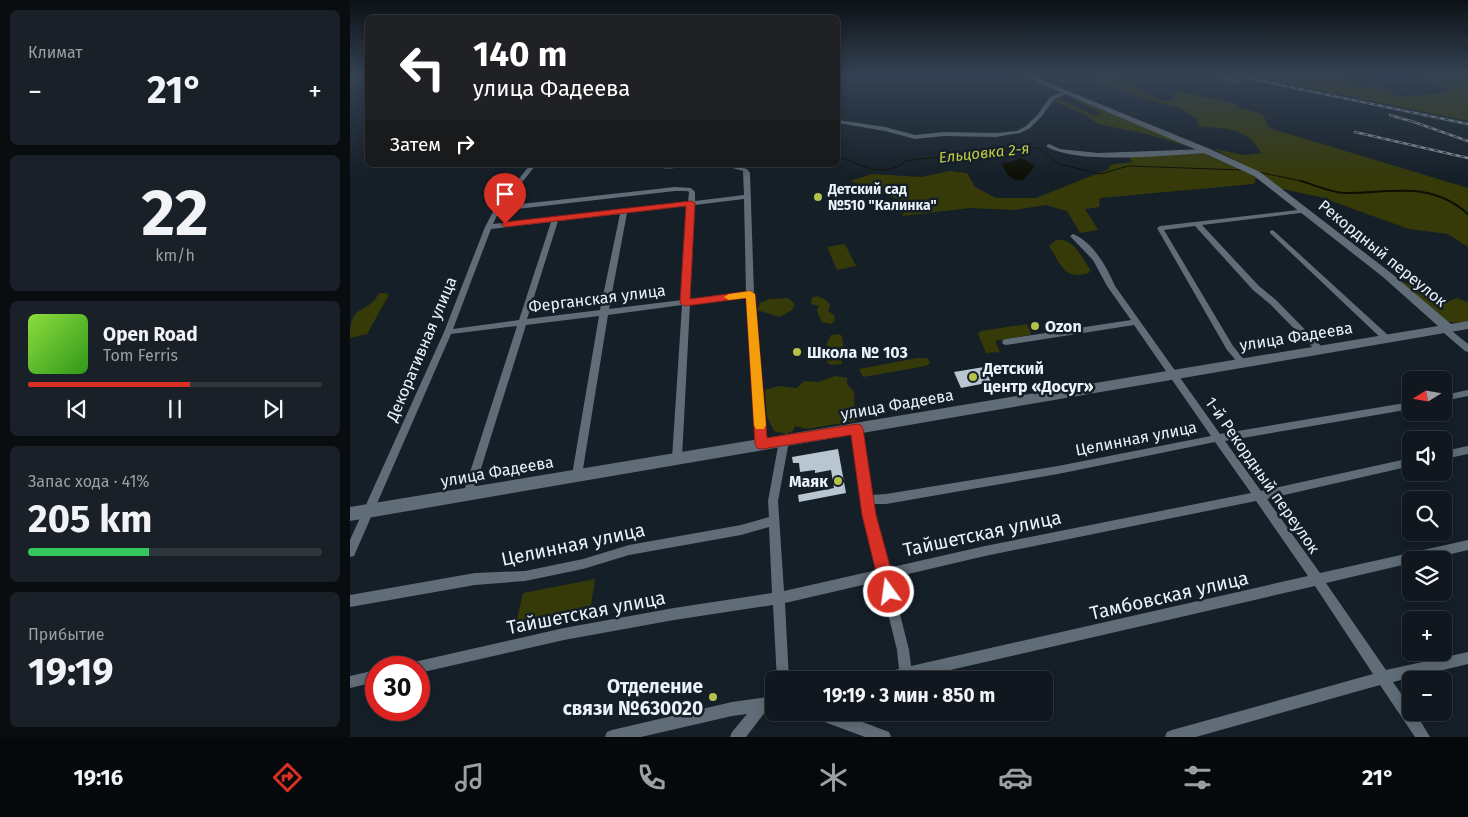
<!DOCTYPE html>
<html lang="ru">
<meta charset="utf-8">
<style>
body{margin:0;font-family:"Fira Sans",sans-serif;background:#192027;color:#f1f3f6;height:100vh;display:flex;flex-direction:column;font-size:19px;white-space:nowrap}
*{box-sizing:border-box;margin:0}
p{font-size:16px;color:#9c9fa4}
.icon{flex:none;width:28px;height:28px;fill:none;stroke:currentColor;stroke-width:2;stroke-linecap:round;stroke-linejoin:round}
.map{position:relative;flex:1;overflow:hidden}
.side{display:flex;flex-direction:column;gap:10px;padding:10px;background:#090d10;width:350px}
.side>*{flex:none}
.top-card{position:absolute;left:15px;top:15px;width:475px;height:152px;border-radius:8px;box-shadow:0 2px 12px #0003,0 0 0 1px #30363c;background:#202124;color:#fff;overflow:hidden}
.needle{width:32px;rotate:259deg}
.tools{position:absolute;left:1052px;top:371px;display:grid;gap:10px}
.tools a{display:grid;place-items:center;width:50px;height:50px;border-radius:8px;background:#10171e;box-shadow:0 2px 12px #0003,0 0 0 1px #30363c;font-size:25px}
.speed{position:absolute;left:15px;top:656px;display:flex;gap:10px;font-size:25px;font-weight:700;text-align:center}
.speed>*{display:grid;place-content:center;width:65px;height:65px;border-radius:50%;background:#10171e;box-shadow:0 2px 12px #0003,0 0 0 1px #30363c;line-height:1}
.speed .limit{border:8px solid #d22;background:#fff;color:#111}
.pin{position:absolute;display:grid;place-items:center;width:42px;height:42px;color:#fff;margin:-51px -21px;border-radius:50% 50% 50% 0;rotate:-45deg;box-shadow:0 0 5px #0007}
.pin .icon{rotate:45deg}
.me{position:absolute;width:55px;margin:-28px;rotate:346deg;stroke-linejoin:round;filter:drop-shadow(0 0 4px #0008)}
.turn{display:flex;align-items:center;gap:18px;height:105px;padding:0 25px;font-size:22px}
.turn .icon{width:65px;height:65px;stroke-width:2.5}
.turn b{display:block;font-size:35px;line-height:42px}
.then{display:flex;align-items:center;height:48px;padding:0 25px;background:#0003;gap:10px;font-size:19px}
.big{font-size:38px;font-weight:700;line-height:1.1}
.side .card{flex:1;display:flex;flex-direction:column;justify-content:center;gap:8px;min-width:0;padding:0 18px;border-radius:8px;background:#192027}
.side .dial{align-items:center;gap:0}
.dial b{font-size:65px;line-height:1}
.song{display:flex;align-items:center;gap:15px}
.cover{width:60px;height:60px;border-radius:8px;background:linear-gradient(135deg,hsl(90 70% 55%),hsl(110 70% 35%))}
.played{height:5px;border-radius:2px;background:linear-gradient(90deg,#d93025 55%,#30363c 55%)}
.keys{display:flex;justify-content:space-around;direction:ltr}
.heat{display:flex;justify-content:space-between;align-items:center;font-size:28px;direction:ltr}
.charge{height:8px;border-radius:4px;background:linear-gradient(90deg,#34c759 41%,#30363c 0)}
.trip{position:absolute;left:415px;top:671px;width:288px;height:50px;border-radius:8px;background:#10171e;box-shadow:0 2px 12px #0003,0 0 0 1px #30363c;font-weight:700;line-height:50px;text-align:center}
.tab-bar{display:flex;height:80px;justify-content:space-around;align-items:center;background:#06090c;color:#9c9fa4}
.tab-bar .icon{width:35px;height:35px}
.tab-bar .active{color:#d93025}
.tab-bar b{font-size:22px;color:#f1f3f6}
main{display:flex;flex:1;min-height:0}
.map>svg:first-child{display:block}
.green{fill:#363a08}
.water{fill:#0d0f03}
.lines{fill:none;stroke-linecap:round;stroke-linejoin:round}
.stream-far1{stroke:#0d0f03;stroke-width:1}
.stream{stroke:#0d0f03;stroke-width:2}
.building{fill:#b8c6d2}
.street{fill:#606c77;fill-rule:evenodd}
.secondary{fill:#606c77;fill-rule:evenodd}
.rail-casing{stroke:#8e969e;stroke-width:2.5}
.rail{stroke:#151f28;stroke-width:1;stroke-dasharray:4.5;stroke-linecap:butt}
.route{fill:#d93025;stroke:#8d1f18}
.slow{fill:#f59e0b}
.poi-dot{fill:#b5c249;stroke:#151f28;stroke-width:2}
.labels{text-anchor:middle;stroke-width:5;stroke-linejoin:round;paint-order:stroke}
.far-poi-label{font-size:14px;font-weight:bold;fill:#ebf2f9;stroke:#151f28;text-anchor:start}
.far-water-label{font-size:15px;font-style:italic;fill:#c1ce44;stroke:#151f28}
.street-label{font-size:16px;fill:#ebf2f9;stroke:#151f28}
.poi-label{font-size:16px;font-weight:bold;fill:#ebf2f9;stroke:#151f28;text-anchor:start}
.near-street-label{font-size:19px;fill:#ebf2f9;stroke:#151f28}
.near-poi-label{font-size:19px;font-weight:bold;fill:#ebf2f9;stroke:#151f28;text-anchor:end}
</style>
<main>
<section class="side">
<div class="card"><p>Климат</p>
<div class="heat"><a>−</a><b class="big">21°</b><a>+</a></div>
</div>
<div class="card dial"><b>22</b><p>km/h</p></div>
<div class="card">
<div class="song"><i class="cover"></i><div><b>Open Road</b><p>Tom Ferris</p></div></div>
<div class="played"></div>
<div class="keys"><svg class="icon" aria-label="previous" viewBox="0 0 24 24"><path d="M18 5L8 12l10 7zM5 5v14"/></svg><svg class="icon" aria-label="pause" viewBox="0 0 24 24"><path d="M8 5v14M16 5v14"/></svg><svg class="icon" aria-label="next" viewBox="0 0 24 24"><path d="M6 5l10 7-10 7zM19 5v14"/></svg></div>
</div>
<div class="card"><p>Запас хода · 41%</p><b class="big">205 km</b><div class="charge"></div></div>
<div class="card"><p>Прибытие</p><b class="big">19:19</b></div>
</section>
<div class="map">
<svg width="1118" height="737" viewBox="0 0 1118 737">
<rect width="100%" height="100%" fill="#151f28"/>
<path class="green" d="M740,75H764L811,101L822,100L827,91L889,105L886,107L913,114L919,128L1118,188V247L1098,234L1059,229L970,197L932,189L902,169L864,149L895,155L911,153C898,127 875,129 849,126L847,119L830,108L792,98L743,81Z
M897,75H997L1000,84L1005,87L1025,86L1016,81L1019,79L1050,97L1102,92L1070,75H1118V121Z
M720,98H724L846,149L801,135L748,124L734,114L706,102L700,103L702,100L710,99L744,116L751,113Z
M854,153L906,177L904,184L750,198L749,207L735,209L748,230L730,233L717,211L696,205L665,210L620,208L552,216L558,203L500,181L522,174L571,177L600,171L617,173L625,187L646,198H686L759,169L760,165L782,162L779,156Z
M706,240C724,238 731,257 740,269L739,273C714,281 711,264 699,246Z
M495,244L506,266L487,270L477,247Z
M1050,281L1062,285L1088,303H1093L1107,298L1118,302V323L1098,322Z
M29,293H36L39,295L17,334L0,338C0,301 17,316 29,293Z
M467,296L476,300L480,305L478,311L484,315L485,320L481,324L472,322L467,311L469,306L461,304L462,298Z
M438,298L445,304L442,310L430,317L407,310L410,303L419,299Z
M677,324L681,333L680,335L645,341L650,352L636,353L628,334L631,331Z
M489,334L492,336L494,352L491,355L492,364L481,365L476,362L483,356V349L476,345L481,335Z
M567,358H577L580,363L576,366L513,377L509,369Z
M485,376L497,378V384L504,392L505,421L457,429L445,426L443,431L436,434L424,431L417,417L415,390L429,386L447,388L454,381L468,382Z
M245,579L240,612L165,627L173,593Z"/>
<path class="water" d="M671,158L685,166L673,180C660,180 656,175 652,163L661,162Z"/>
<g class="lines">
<path class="stream-far1" d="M488,157C514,164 525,178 553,164L554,161L586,157L638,155L647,150L671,149L676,146L690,149L709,164L750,174L778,166L892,170
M908,172L956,182"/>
<path class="stream" d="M951,181C965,185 982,193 996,193C1042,193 1080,180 1118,214"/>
</g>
<path class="building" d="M634,367L641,382L611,388L604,372Z
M488,449L496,493L449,502L448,495L484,488L481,470L465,473V470L450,472L449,463H443L442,457Z"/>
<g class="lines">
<path class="street" d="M715,91L718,93L717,94L704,99L692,116L680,128L670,133L646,137L594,136L565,139L535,131L488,123V120L535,127L565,135L594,132L646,133L667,131L676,126L688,114L700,97Z
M699,144L710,149L748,153L857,149L860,151L857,153C817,155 731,165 697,147V145Z
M180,165H186L153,206L325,187L341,188L345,192V201L394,195L393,171L372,165H382L397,169L400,173L404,294L417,444L415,447L412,448L409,447L407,444L396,297L340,304L332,458L331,461L327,462L323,461L322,458L332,305L258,315L232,475L231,478L227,479L223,478L222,475L249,316L176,325L123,494L122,497L118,498L114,497L113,494L167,326L101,334L4,556L0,557V540L94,332L135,227L145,208ZM325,191H337L339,192L338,202L143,224L149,211ZM394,199L396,292L340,299L345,205ZM338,206L332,300L259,309L277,213ZM270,214L250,310L177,319L208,221ZM201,222L169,320L103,329L141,229Z
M315,165H335C329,168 316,170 310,167Z
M956,209L959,211L958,212L852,225L909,286L926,300L973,348L974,350L973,352H967L920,304L903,290L845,226L814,230L883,346L896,362L895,364H889L877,350L807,228L810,226Z
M922,230L924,231L1040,337L1041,339L1040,341H1034L920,233V231Z
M723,234C743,242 757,267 765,286L870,434L1061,402V409L875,441L911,491L1061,458V466L917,499L970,573L1118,540V550L1075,560H1061V563L976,583L1036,670L1118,652V664L1043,682L1061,708V712H1065L1080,737H1065L1030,685L846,737H815L817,732L822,730L1023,674L965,586L557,680H523L524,675L549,669L547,650L530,581L435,603L439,680H427L423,605L324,620L214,640L69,673V668H58L59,663L64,662L214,628L324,608L422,593L419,527L391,535L279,555L233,569L175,581L125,585L0,607V595L125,573L175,571L233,559L279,545L391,525L419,517L418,501L429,441L431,438L434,437L437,438L439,441L428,501L434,591L527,570L514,515L502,429L504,426L507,425L510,426L512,429L521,495L536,494L708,466L861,436L784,325L656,345L653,344L652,342L653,340L656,339L781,320L757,286L743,260L720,236ZM865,442L901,493L635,546L538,568L523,504H536L708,474ZM906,501L958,576L561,666L559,650L541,578L635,556Z
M1099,326L1102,327V331L1118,344V352L1115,351L1095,334L1094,332L1096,327Z
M1118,390V396L1094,401V395Z
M1118,446V454L1094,459V451Z
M26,670V682L0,688V676Z
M424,696V710L416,711L396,737H380L382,732L397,714L382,716L291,737H255L257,732L262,730L382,702Z
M460,712H486L539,732L541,737H515L461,717Z"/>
<path class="secondary" d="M670,75H679L860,149L910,172L1041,273L1101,324L1118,321V329L0,521V507L1088,326L1033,277L904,176L854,153Z"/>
<defs>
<path id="rail" d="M883,75L1118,124
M870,78L889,82
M1040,115L1067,123
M1061,121L1118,141
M1005,132L1118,158"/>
</defs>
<use href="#rail" class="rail-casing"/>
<use href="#rail" class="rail"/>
</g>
<linearGradient id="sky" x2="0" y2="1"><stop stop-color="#0c1116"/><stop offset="0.42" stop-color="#354253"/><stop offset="1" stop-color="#354253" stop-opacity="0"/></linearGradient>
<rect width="1118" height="178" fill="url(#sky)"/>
<path class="route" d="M341,201L345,203L340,299L400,291L405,294L417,438L507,424L511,425L513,429L526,515L547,592L544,597L539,600L533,597L531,592L512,515L501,435L412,449L407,448L405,444L396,298L335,306L330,303L336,206L155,227L151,224L155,222Z"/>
<path class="slow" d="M400,291L405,294L416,425L414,429H406L404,425L396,298L379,300L374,297L379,294Z"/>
<g class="poi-dot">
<circle cx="468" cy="197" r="5"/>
<circle cx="685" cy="326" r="5"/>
<circle cx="447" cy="352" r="5"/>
<circle cx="623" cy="377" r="5"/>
<circle cx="488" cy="481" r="5"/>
<circle cx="363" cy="697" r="5"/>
</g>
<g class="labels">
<g class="far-poi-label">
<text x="478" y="194">Детский сад<tspan x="478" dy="16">№510 "Калинка"</tspan></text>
</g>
<g class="far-water-label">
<text transform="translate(634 153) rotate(-6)" y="5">Ельцовка 2-я</text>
</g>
<g class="street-label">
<text transform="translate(1033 253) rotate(39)" y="6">Рекордный переулок</text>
<text transform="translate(247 298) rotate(-7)" y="6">Ферганская улица</text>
<text transform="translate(946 336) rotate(-9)" y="6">улица Фадеева</text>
<text transform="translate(71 349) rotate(-67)" y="6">Декоративная улица</text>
<text transform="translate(547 404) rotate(-10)" y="6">улица Фадеева</text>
<text transform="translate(786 438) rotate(-11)" y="6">Целинная улица</text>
<text transform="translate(147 471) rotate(-10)" y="6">улица Фадеева</text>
<text transform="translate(913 475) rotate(55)" y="6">1-й Рекордный переулок</text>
</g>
<g class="poi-label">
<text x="695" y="332">Ozon</text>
<text x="457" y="358">Школа № 103</text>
<text x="633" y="374">Детский<tspan x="633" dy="18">центр «Досуг»</tspan></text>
<text x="478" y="487" text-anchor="end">Маяк</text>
</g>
<g class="near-street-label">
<text transform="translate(632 533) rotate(-12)" y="7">Тайшетская улица</text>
<text transform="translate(223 544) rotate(-12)" y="7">Целинная улица</text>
<text transform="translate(819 595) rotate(-13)" y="7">Тамбовская улица</text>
<text transform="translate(236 612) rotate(-11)" y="7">Тайшетская улица</text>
</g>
<g class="near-poi-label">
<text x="353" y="693">Отделение<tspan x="353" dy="22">связи №630020</tspan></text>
</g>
</g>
</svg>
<div class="tools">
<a><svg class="needle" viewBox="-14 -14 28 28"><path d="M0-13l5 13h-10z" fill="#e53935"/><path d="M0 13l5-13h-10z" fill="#9c9fa4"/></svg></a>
<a><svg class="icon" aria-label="sound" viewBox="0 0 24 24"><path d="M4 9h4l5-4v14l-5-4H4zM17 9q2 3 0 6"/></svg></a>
<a><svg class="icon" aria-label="search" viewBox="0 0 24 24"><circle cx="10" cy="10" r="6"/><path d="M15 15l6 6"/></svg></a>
<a><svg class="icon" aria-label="layers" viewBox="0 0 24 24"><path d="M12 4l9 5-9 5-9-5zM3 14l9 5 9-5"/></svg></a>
<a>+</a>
<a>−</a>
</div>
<div class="speed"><div class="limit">30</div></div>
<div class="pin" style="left:155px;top:224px;background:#d93025"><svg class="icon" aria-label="arrive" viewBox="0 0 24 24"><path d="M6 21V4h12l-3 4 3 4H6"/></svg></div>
<svg class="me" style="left:539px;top:592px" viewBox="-20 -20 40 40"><circle r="17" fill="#d93025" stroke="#fff" stroke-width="3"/><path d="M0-11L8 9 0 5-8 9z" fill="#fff"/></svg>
<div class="trip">19:19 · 3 мин · 850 m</div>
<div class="top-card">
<div class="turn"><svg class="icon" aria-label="left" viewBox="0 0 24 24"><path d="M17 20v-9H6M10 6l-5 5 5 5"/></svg><div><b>140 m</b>улица Фадеева</div></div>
<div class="then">Затем<svg class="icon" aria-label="right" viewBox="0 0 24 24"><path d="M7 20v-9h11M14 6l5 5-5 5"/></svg></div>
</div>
</div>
</main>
<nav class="tab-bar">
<b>19:16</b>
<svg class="icon active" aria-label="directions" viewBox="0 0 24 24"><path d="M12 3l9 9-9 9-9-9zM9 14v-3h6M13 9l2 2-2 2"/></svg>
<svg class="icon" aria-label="music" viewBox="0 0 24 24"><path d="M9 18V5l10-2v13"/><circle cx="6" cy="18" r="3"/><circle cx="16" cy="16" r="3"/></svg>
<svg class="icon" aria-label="phone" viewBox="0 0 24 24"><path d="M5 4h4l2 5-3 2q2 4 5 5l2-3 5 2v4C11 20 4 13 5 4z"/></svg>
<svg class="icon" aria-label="climate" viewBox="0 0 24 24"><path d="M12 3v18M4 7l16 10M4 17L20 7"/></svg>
<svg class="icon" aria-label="car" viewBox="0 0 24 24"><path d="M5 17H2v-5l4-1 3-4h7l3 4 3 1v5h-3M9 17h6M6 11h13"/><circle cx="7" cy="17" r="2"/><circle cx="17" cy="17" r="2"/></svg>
<svg class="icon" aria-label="filters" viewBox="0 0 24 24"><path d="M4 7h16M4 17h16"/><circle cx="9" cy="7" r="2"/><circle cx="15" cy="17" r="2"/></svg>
<b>21°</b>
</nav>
